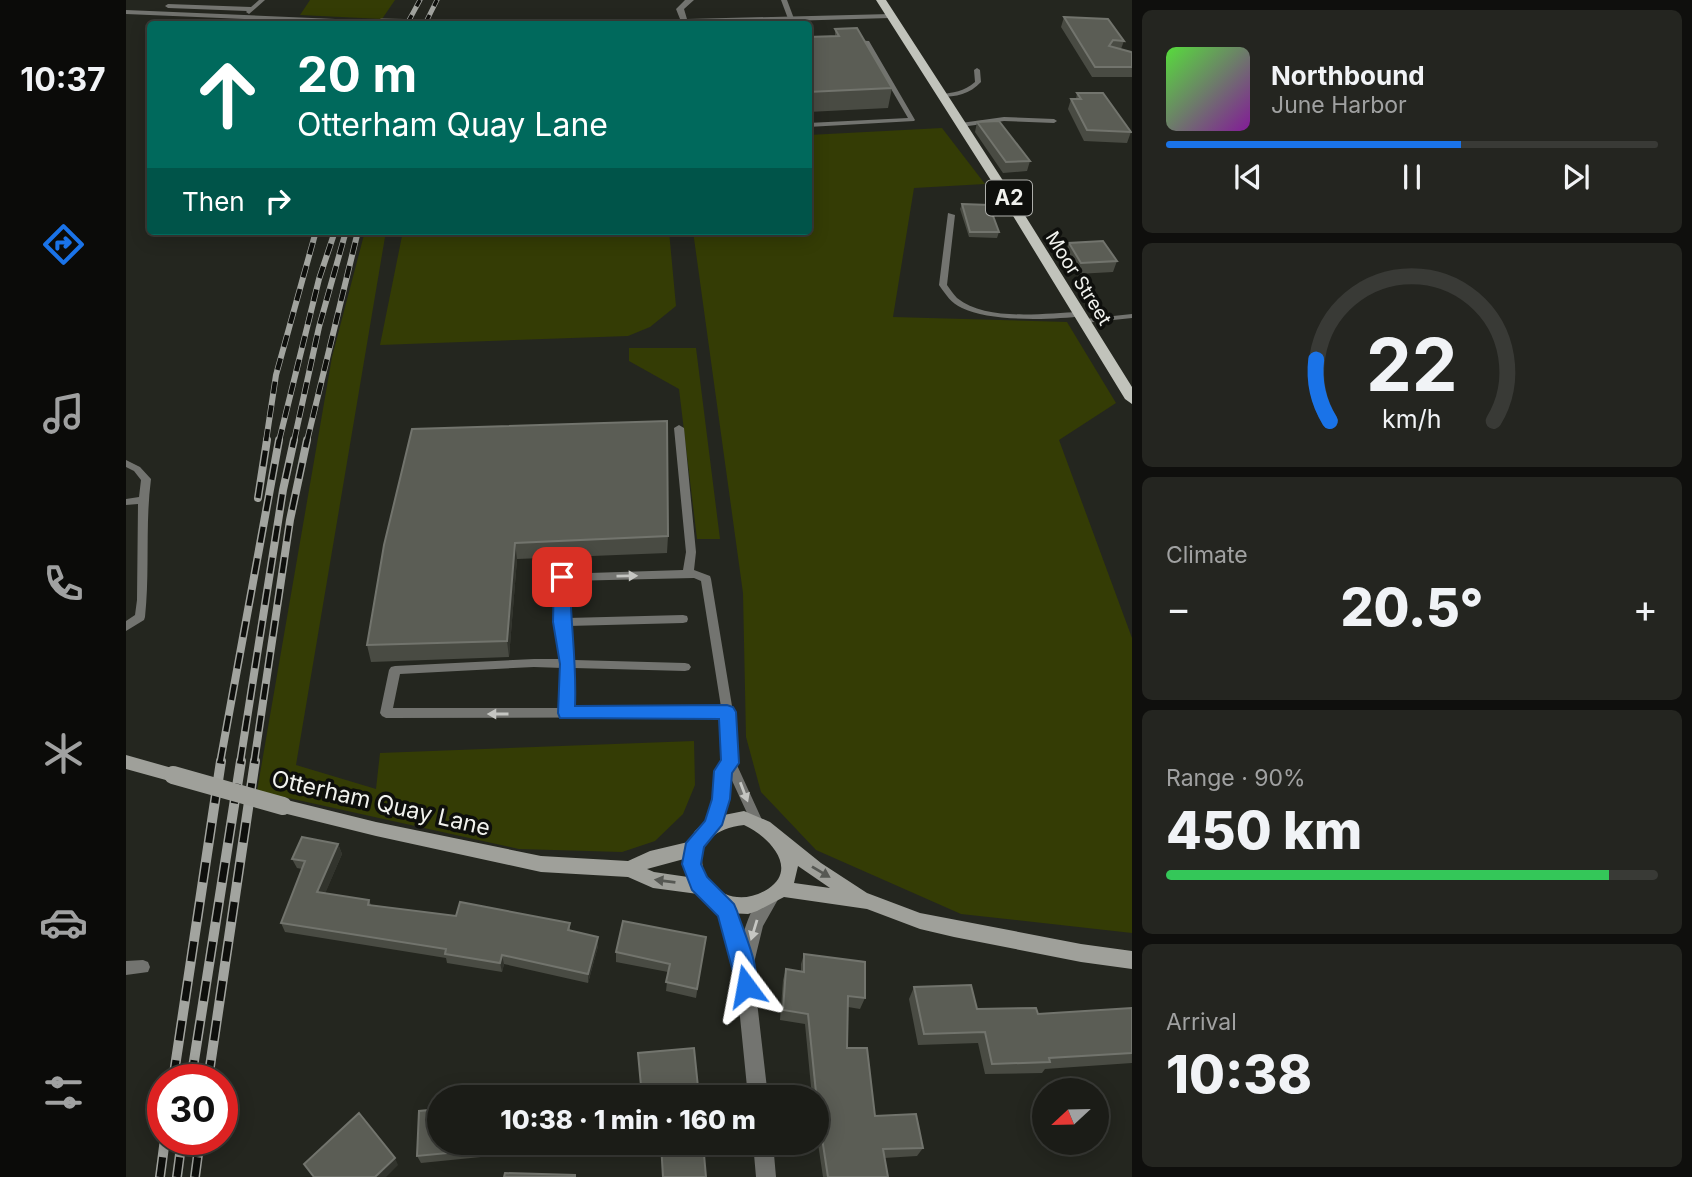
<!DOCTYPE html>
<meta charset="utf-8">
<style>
body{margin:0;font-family:Inter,sans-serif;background:#242520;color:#f1f3f6;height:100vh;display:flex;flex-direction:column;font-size:26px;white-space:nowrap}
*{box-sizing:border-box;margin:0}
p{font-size:23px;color:#a0a1a1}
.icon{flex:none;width:38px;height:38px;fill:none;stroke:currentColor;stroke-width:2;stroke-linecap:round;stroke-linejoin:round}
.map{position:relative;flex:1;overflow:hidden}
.drawer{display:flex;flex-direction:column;gap:10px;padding:10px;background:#0f0f0d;width:560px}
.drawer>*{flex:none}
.top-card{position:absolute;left:21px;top:21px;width:665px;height:214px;border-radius:7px;box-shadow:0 4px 18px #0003,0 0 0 2px #393a36;background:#00695c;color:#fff;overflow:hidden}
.needle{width:46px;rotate:248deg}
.tools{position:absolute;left:906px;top:1078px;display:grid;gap:14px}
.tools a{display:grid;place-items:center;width:77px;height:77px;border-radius:50%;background:#1b1c17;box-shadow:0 4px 18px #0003,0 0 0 2px #393a36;font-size:35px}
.speed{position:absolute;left:21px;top:1064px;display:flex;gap:14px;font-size:35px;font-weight:700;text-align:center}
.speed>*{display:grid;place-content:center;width:91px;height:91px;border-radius:50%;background:#1b1c17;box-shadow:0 4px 18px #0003,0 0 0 2px #393a36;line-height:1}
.speed .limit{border:10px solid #d22;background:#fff;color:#111}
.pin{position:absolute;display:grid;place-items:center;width:60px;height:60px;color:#fff;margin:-30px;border-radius:14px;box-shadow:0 4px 10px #0006}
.me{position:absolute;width:77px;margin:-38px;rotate:347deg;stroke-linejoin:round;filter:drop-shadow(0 0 5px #0008)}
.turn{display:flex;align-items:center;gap:24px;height:147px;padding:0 35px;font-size:32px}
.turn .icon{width:91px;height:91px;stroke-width:2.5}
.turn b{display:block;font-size:49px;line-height:60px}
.then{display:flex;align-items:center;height:66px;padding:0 35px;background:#0003;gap:14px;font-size:26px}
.big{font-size:52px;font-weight:800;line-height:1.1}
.drawer .widget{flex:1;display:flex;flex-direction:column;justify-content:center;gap:10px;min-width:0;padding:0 24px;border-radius:10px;background:#242520}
.drawer .dial{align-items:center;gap:0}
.dial svg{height:182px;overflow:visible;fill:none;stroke:#393a36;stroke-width:7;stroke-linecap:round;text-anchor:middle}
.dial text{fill:#f1f3f6;stroke:none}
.song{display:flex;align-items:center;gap:21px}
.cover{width:84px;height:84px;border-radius:10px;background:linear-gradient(135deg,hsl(110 70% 55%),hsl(290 70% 35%))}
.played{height:7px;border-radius:4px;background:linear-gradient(90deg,#1a73e8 60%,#393a36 60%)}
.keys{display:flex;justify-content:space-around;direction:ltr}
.heat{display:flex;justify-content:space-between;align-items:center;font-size:38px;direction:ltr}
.charge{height:10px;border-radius:5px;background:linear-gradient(90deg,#34c759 90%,#393a36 0)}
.trip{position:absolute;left:301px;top:1085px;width:402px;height:70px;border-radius:35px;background:#1b1c17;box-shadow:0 4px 18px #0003,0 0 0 2px #393a36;font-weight:800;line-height:70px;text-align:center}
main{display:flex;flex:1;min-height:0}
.menu{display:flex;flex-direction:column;width:126px;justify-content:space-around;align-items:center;background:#0b0b09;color:#a0a1a1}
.menu .icon{width:49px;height:49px}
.menu .selected{color:#1a73e8}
.menu b{font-size:32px;color:#f1f3f6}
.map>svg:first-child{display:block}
.green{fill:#343c05}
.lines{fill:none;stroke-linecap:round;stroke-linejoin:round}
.lane{fill:#737470;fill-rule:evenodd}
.street{fill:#737470;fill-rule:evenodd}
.secondary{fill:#9fa09a;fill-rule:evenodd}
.primary{fill:#c1c3bb;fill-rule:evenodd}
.rail-far3-casing{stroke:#a2a49f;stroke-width:5}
.rail-far2-casing{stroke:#a2a49f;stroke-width:6}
.rail-far1-casing{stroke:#a2a49f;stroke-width:8}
.rail-casing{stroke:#a2a49f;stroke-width:10}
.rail-far3{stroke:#0e0f0c;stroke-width:3.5;stroke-dasharray:10;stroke-linecap:butt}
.rail-far2{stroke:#0e0f0c;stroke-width:4.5;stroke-dasharray:12;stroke-linecap:butt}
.rail-far1{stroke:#0e0f0c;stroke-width:5;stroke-dasharray:16;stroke-linecap:butt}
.rail{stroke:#0e0f0c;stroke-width:7;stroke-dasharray:20;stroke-linecap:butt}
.street-bridge{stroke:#737470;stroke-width:9}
.secondary-bridge{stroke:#9fa09a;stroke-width:18}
.wall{fill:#494b43}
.shaded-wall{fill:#32342d}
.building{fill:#5b5d55;stroke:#72746d;stroke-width:2}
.oneway{fill:#c5c6c2}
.oneway2{fill:#565853}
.route{fill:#1a73e8;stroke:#114b97;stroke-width:2}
.labels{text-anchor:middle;stroke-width:7;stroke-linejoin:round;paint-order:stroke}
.far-street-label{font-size:19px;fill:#f1f2ee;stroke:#0e0f0c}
.shield{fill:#0e0f0c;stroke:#adaeaa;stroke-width:2}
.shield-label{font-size:21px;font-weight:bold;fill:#f1f2ee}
.street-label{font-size:23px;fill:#f1f2ee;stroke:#0e0f0c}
</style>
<main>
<nav class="menu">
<b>10:37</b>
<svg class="icon selected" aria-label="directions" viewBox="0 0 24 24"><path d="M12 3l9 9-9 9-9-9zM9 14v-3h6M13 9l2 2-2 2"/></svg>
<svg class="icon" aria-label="music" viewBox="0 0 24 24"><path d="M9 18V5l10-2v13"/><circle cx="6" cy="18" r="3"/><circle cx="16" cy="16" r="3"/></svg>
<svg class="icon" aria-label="phone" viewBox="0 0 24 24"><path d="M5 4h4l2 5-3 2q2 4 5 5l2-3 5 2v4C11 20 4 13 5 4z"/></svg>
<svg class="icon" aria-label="climate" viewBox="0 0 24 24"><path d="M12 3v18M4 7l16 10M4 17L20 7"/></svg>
<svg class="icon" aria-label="car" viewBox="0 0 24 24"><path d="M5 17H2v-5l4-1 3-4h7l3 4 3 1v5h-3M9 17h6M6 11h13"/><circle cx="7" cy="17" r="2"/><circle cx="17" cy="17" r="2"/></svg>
<svg class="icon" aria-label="filters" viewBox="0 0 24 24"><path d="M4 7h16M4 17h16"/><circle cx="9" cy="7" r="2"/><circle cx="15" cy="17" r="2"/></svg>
</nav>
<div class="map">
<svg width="1006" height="1177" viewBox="0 0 1006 1177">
<rect width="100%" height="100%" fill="#24261f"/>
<path class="green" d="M184,0H269L256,19L174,15Z
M816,128L859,184L788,188L767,317L941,322L990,403L933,440L1006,638V933L835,914L690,850L635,792L620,737L617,593L567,231H682L683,135Z
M239,231H260L170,765L250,789L254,753L568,741L569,785L557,814L529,841L496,852L393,849L131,791L206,357Z
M277,231H543L550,306L524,327L502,336L254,345Z
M503,348H570L594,539H571L553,389L503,361Z"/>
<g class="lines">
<path class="lane" d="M133,0H139L123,14L120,12L121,11L42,8L39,6L42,4L125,7Z
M655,0H661L670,24H664Z
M725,40L743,41L789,120L788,121L682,127V123L782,118L739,44L723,43L722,42Z
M851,68L854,70L855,82C844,94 830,97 814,97V95C827,92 838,92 849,82L848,70Z
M878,117L928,119L931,121L928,123L878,121L835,127L832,125L835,123Z
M822,213L829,215L821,285C824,289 827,294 831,298C861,322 918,313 954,312L958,314L957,316C926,320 864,322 836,308C825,303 820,295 813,285Z
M1006,314V318L959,323L955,321L959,319Z
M553,425L558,428L570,552L568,570L584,576L585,579L607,712L610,763L637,822L635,826L631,828L627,826L603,774L601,799L592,825L590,829L586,831L582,829L580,825L589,799L591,771L598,761L595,717L260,718L256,716L254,713L263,670L265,667L269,666L408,659H437L431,622V577L432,574L557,570L560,552L548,428ZM568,578L575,581L595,707L446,708L448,668L559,671L563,670L565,667L563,664L559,663L448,660L442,626L557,623L561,622L562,619L561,616L557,615L441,618V581ZM408,667L437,668L435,708H267L274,674Z
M0,460L14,467L25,479C19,525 24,571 19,617L18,620L0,631V621L9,615L11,600L12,504L0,505V499L13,497L15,480L8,471L0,467Z
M17,960L22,962L24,967L22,972L0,975V961Z"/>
<path class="street" d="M559,0H568L558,9L561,19L764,14L768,16L764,18L562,24H443L447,22L554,19L550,9Z
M0,10L256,21L260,23L238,24L0,14Z
M645,888L651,890L654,896L637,926L627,967L642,1097H622L609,967L596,922L586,903L589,897L595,895L601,897L617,935C621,920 631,893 645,888Z
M627,1143H647L650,1177H630Z"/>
<path class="secondary" d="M0,755L53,770L55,775L53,780L47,782L0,769Z
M157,799L250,822L415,856L502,861L524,851L562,842L569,831L577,823L593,816L618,811L644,822L695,863L741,893L794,913L955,944L1006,951V969L955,962L828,937L794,929L741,909L658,897L631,911L622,914L602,913L587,907L572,894L527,888L502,877L415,872L250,836L157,813L151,811L149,806L151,801ZM618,825C641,835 674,868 642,889C584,925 540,833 618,825ZM558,859L562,877L528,872L521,869ZM672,866L704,888L668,883Z"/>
<path class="primary" d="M750,0H760L885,193L1006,387V404L999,399L873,193Z"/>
<defs>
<path id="rail-far3" d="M281,24L294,0
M299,24L311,0"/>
<path id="rail-far2" d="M140,441L150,375L190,231
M153,441L193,279L209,231
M168,441L193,327L220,231
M181,441L232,231"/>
<path id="rail-far1" d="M132,498L141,440
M94,763L153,440
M114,763L157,490L168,440
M128,763L164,520L181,440"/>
<path id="rail" d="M47,1080L95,761
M65,1080L115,761
M82,1080L129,761
M34,1177L39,1139
M51,1177L56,1139
M69,1177L74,1139"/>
</defs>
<use href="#rail-far3" class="rail-far3-casing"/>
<use href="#rail-far2" class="rail-far2-casing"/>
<use href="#rail-far1" class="rail-far1-casing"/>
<use href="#rail" class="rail-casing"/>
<use href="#rail-far3" class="rail-far3"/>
<use href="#rail-far2" class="rail-far2"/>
<use href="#rail-far1" class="rail-far1"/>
<use href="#rail" class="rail"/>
<path class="street-bridge" d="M256,23L301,24"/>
<path class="secondary-bridge" d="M47,775L157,806"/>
</g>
<path class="wall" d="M938,17L998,41L995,49L1006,53V77H966L935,27Z
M709,29L766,88L762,108L682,112V37L709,36Z
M951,93L1005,132L1001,143L958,141L942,109L945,99H950Z
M851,122L904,161L901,171L877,173L849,132Z
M836,204L873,232L871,238L843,237L834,209Z
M943,243L991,261L987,272L951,274L939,254Z
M542,536L541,553L391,559L383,657L245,662L241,645L258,545Z
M212,844L216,854L199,893L243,900L245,905L330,916L444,923V931L472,946L462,983L378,964L376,972L321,963L320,958L159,932L155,923L176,869L171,868L166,859Z
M578,946L570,998L540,991L542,972L490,962V952Z
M678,954L739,998L734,1009L722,1007L721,1048L749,1116L797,1148L791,1156L758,1158L762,1177H697L691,1137V1097H686L679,1024L654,1020L657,980L660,969L675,971V964Z
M788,987L851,1009L912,1014L1006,1008V1063L919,1069L916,1073L859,1074L852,1043L792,1045L783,999Z
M313,1143H375V1155L295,1163L291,1156Z"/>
<path class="shaded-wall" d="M389,543L391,559L383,657L381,641Z
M212,844L216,854L196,901L191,892Z
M472,937V946L462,983V974Z
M376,955L378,964L376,972L374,963Z
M373,1143H375V1155L373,1148Z
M269,1158L272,1165L260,1177H249Z"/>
<path class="building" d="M938,17L982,19L998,41L987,40L983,46L1005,52L1006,53V67H969Z
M731,28L766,88L682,92V37L713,36L709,29Z
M951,93H977L1005,132L961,130L945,99H955Z
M873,121L904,161L880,162L851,122Z
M836,204L863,205L873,232H844Z
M977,241L991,261L955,263L943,243Z
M541,421L542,536L389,543L381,641L241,645L258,545L286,429Z
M176,837L212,844L191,892L243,900L242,905L330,916L334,902L444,923L442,930L472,937L462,974L376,955L374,963L319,954L320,949L155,923L179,861L166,859Z
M497,921L580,937L571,989L540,982L544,964L490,952Z
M678,954L739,962V998L722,996L721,1048H741L749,1116L790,1114L797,1148L757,1149L762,1177H702L692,1112L682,1014L657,1010L660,969L678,972Z
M845,985L851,1009L910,1008L912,1014L1006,1008V1053L923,1058L924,1062L866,1064L859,1032L798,1034L788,987Z
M568,1048L573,1097H516L512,1053Z
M313,1109V1143H373V1148L291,1156L293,1111Z
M233,1113L269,1158L249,1177H188L178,1164Z
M535,1143H577L580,1177H537Z
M379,1173L449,1175V1177H378Z"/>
<defs><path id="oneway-solid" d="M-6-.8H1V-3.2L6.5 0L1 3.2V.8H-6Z" transform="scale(1.75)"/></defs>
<g class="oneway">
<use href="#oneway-solid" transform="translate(501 576) rotate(-1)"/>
<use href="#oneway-solid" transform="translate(372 714) rotate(-180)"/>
<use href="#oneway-solid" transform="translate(618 792) rotate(69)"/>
<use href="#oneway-solid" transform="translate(628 930) rotate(107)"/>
</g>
<g class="oneway2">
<use href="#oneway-solid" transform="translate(695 872) rotate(31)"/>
<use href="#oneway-solid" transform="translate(539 881) rotate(-173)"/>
</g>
<path class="route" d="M436,571L444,577C444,621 451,662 449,706L601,705L607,707L610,712L613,763L606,773L604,799L596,825L578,847L575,864L581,877L608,904L611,911C618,934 637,971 628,994L620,997L613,994L592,916L566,890L556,864L560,843L579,821L586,799L588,771L595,760L593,719L434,718L432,713L434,664L427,622L428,577Z"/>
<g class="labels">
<g class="far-street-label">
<text transform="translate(953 278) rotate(58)" y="7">Moor Street</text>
</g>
<rect class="shield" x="860" y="180.5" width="46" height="35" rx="5"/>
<g class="shield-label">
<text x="883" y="205">A2</text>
</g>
<g class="street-label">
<text transform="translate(255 803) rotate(13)" y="8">Otterham Quay Lane</text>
</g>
</g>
</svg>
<div class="tools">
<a><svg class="needle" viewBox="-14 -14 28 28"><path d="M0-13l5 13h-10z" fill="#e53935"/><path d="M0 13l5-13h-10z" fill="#a0a1a1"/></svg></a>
</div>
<div class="speed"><div class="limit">30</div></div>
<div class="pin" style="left:436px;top:577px;background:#d93025"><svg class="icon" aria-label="arrive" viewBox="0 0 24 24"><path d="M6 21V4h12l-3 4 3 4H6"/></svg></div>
<svg class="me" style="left:620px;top:986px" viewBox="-20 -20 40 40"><path d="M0-17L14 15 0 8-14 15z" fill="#1a73e8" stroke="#fff" stroke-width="4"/></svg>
<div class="trip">10:38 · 1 min · 160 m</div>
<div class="top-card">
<div class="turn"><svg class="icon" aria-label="ahead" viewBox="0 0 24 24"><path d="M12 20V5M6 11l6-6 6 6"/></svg><div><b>20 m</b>Otterham Quay Lane</div></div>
<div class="then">Then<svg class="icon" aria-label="right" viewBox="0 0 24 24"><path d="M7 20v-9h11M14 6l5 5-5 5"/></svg></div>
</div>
</div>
<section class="drawer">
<div class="widget">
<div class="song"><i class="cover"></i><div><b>Northbound</b><p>June Harbor</p></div></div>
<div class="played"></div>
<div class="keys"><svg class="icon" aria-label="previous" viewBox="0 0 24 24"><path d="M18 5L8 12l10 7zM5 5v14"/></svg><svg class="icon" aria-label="pause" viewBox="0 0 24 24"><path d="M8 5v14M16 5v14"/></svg><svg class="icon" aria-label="next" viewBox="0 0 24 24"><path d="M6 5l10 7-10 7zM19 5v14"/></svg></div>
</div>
<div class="widget dial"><svg viewBox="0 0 100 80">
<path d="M14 69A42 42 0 1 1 86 69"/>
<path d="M14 69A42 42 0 0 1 8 42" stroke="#1a73e8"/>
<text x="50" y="56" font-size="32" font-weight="700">22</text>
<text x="50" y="72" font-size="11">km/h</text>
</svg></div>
<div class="widget"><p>Climate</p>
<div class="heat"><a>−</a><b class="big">20.5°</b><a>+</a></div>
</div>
<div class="widget"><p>Range · 90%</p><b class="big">450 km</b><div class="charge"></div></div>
<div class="widget"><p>Arrival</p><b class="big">10:38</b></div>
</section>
</main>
